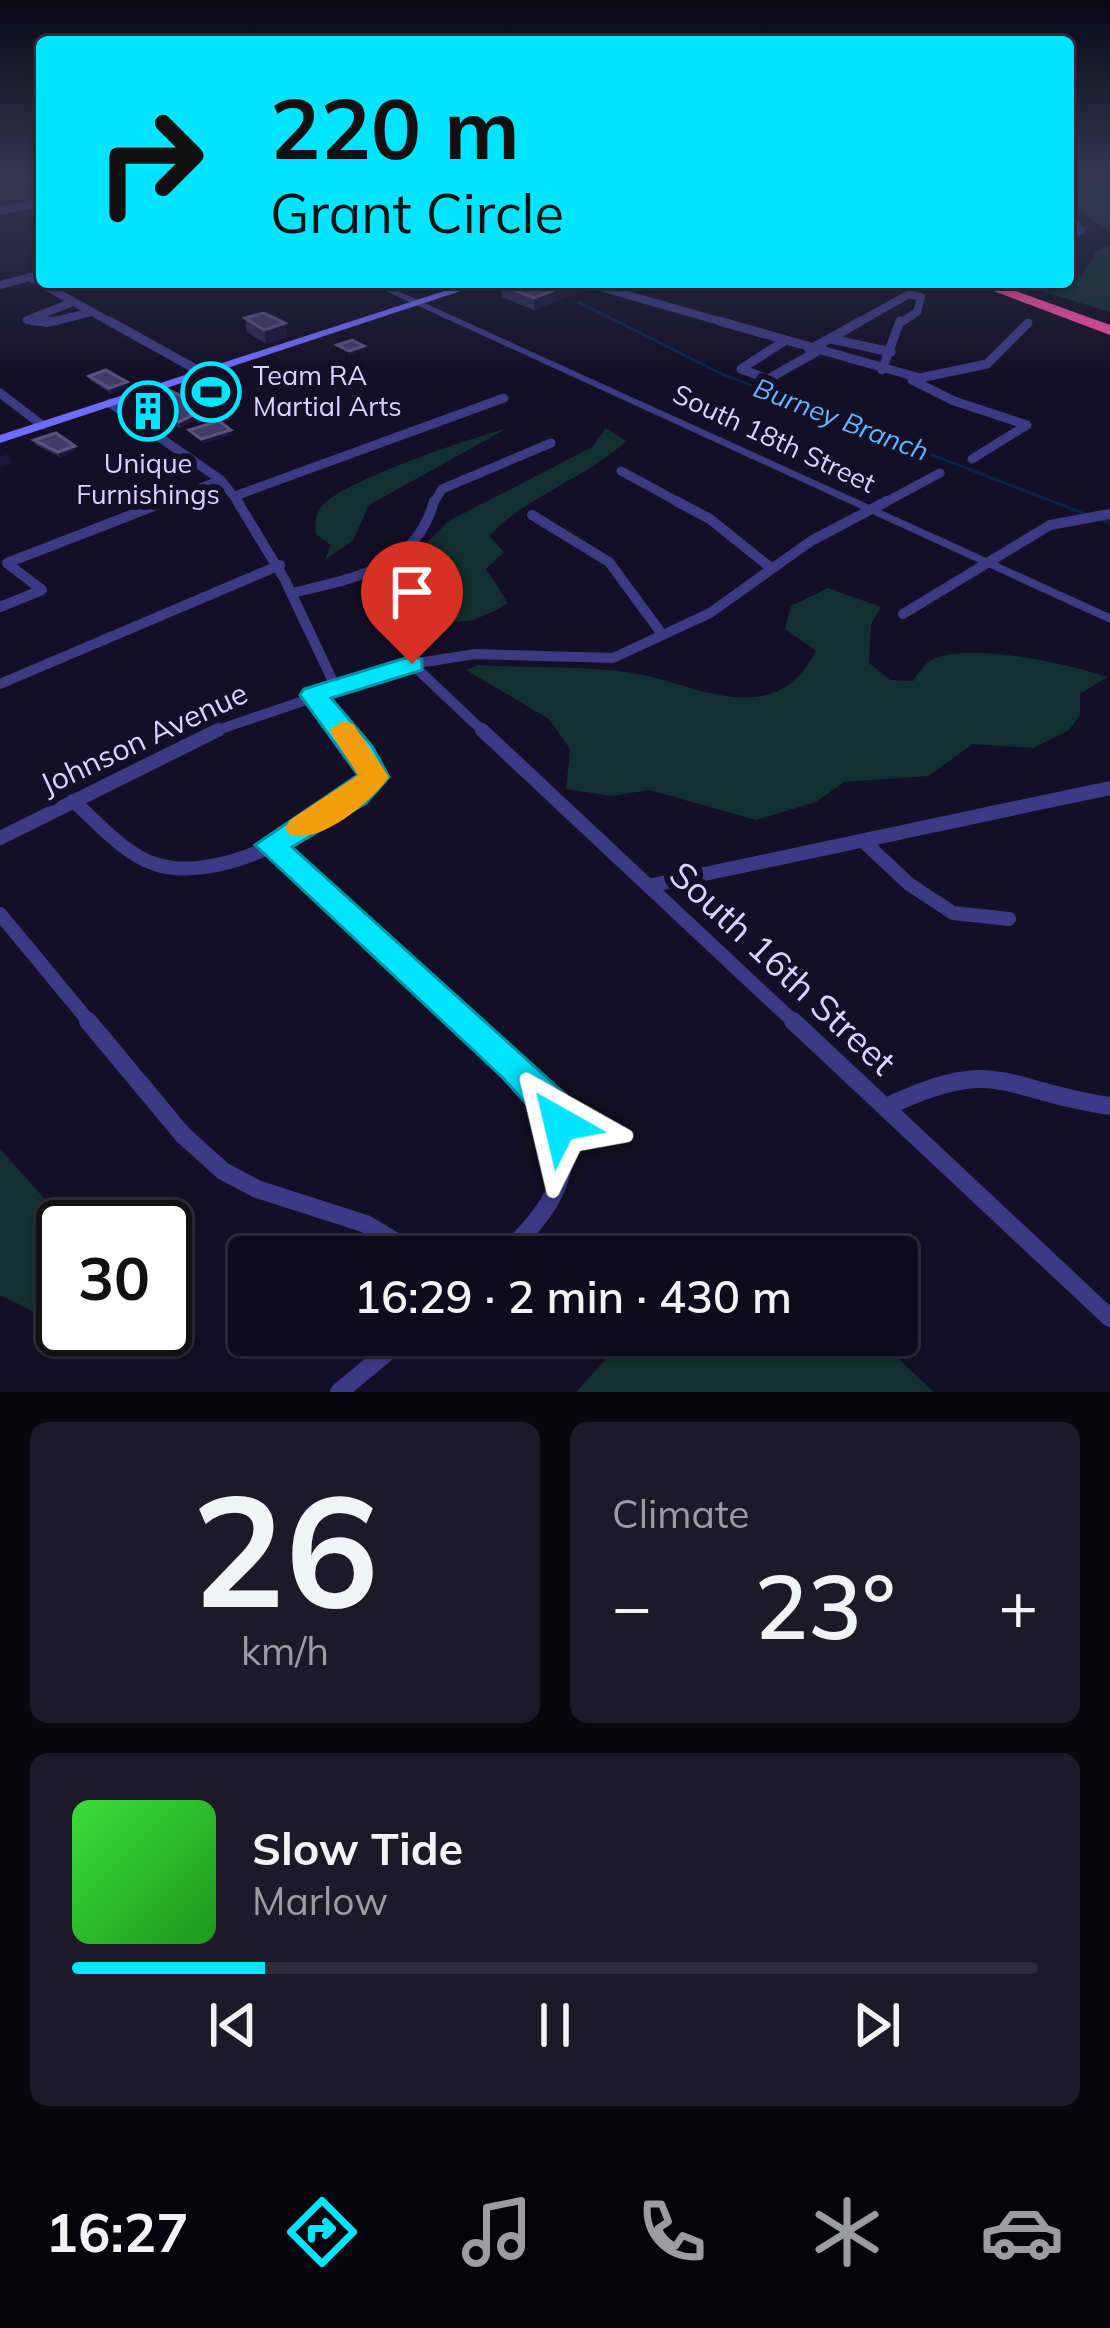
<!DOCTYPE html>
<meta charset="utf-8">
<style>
body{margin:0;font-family:Mulish,sans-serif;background:#1c1929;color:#f1f3f6;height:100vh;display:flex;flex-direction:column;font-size:45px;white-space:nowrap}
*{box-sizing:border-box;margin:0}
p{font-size:39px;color:#9b9ba3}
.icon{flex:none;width:66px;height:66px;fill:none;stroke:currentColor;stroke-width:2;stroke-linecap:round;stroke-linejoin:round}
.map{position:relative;height:1392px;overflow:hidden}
.drawer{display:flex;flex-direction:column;gap:30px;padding:30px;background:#08060f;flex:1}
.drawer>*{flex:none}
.top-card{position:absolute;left:36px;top:36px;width:1038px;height:252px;border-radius:12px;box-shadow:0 3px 9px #0004,0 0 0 3px #2e2b3b;background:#00e5ff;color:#111;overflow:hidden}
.speed{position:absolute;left:36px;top:1200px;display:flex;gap:24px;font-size:60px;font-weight:700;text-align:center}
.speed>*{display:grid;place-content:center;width:156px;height:156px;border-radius:50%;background:#0e0b1c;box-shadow:0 3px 9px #0004,0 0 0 3px #2e2b3b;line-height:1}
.speed .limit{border:6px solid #111;border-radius:18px;background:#fff;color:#111}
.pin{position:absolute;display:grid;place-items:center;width:102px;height:102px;color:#fff;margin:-123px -51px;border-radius:50% 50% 50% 0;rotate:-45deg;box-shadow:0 0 12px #0007}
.pin .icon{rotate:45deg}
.me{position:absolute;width:132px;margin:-66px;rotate:323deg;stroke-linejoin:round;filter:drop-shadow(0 0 9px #0008)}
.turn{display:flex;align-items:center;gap:42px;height:252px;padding:0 36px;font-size:54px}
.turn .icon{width:156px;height:156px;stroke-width:2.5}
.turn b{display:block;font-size:84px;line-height:102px}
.big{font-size:90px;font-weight:600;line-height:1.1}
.drawer .widget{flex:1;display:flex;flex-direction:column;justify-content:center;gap:18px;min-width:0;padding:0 42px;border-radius:18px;background:#1c1929}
.drawer .dial{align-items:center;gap:0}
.dial b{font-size:156px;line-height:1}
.song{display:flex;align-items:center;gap:36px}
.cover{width:144px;height:144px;border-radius:18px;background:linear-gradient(135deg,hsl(120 70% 55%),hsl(120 70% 35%))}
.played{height:12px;border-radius:6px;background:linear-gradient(90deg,#00e5ff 20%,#2e2b3b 20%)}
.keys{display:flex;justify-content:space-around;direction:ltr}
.heat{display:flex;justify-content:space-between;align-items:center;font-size:66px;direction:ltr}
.drawer .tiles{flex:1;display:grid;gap:30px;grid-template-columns:1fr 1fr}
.widget:last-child{grid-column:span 2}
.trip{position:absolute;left:228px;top:1236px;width:690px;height:120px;border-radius:12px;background:#0e0b1c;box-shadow:0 3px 9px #0004,0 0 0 3px #2e2b3b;font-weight:600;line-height:120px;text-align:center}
.tabs{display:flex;height:192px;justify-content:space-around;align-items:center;background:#06040b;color:#9b9ba3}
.tabs .icon{width:84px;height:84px}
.tabs .on{color:#00e5ff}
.tabs b{font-size:54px;color:#f1f3f6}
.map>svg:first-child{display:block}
.green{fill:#12302f}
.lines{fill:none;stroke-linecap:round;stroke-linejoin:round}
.stream{stroke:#0c2248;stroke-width:3}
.minor-far4{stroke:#3d3a85;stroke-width:8}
.minor-far3{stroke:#3d3a85;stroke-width:9}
.minor-far2{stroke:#3d3a85;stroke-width:10}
.minor-far1{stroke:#3d3a85;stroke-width:14}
.minor{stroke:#3d3a85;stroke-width:18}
.tertiary{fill:#3d3a85;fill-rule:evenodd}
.secondary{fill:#6f6bff;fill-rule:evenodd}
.motorway{fill:#ff4fa3;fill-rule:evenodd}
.wall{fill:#312854}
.shaded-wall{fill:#1d163a}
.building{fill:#433a66;stroke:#5a527e;stroke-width:3}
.route{fill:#00e5ff;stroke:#0095a6;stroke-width:3}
.slow{fill:#f59e0b}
.labels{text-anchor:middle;stroke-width:12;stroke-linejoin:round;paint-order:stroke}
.far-poi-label{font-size:27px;fill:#d9d4ff;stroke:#130f26;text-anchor:start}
.far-water-label{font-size:27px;font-style:italic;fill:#62b6ff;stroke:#130f26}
.far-street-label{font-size:27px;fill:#d9d4ff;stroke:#130f26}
.street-label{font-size:30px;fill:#d9d4ff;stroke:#130f26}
.near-street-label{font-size:36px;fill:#d9d4ff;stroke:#130f26}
</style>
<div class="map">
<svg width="1110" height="1392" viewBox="0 0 1110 1392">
<rect width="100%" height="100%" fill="#130f26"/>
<path class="green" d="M1068,181H1110V233L1068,202Z
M1110,245V312L1013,282C1057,282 1078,296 1096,250Z
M606,428L626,441C585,479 527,496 489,536L504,552L486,569L508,603C447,640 446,612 386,603L370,579L419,550L449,521L592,447Z
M506,429L369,505L353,540L325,560L331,545L316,534C315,525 315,515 321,507C339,482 473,437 506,429Z
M828,588L881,607L871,624L869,663L890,680L913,681C918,674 924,664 931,660C965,641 1071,664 1107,677L1080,694V715L1068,731L1033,748L973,744L928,776L844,782L816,802L756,820L649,790L612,796L566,789L570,749L549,719L466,670L478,665C527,668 578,666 626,672C691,680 772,736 816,651L785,629L791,606Z
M0,1149L70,1227H63V1326L0,1295Z
M642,1335H873L934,1392H576L608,1357Z"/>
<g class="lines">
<path class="stream" d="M578,302L722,374L1085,514
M1100,519L1110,523"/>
<path class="minor-far4" d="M0,211L42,202
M1068,218L1081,230L1068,237
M29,277L114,324
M582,282L730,324
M0,285L42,274
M73,302L27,320L47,323L92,312
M856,324L909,294L921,297L917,312L899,324"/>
<path class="minor-far3" d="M33,321H56
M109,321L203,373
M719,321L920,378L987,364L1028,323
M831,339L891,352
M783,342L741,369L768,379L816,352
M809,350L861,321
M882,370L900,321
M912,380L954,401L1027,425L972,459
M0,393L42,425
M110,403L221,480L240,504
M621,471L682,504
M235,496L504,398
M160,504L221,480
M433,504L442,489L551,443
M882,504L940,473"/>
<path class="minor-far2" d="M237,501L285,580L336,688
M676,501L710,519L771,568
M532,515L609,562L662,634
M292,593C354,578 416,569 434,501
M0,607L42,590L7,563L167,501
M903,614L1050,525L1110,514
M412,664L485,733
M0,684L280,565
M313,695L345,733
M209,733L412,664L475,654L613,658L710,613L811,541L887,501"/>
<path class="minor-far1" d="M482,730L796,1024
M73,801C98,822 123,854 155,864C221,886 329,823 374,777L342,730
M0,838L218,730
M863,841L909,884L953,913L1009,919
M271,845L470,1024
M653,885L1110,788
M0,914L91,1024"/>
<path class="minor" d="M88,1021L183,1135L223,1171L257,1189L366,1224L421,1257
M466,1021C556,1104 614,1156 501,1257
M793,1021L1110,1318
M886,1107C999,1053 1002,1091 1110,1106
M339,1392L408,1335"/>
<path class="tertiary" d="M366,282H378L1110,614V623Z"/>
<path class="secondary" d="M472,282H488L0,443V435Z"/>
<path class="motorway" d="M970,282H991L1110,325V335Z"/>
</g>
<path class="wall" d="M516,282H583V291L534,310L502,297L501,285Z
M245,318L285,323L287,337L266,344L247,332Z
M89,376L127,382L128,387L110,393L90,380Z
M191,382L230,393V398L217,402L191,387Z
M134,403L207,408L208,413L180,428L135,408Z
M34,440L75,446L76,451L60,457L36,445Z"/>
<path class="shaded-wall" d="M575,282H583V291L534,310V298Z
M285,323L287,337L266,344L264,330Z
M364,346L365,350L349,356V351Z
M127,382L128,387L110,393L109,388Z
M230,393V398L217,402L216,397Z
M207,408L208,413L180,428L179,422Z
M231,430L232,435L202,444L201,439Z
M75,446L76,451L60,457L58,452Z
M9,454L12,464L0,468V457Z"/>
<path class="building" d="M516,282H575L534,298L501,285Z
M264,313L285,323L264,330L245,318Z
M352,340L364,346L349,351L337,345Z
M106,370L127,382L109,388L89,376Z
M204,378L230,393L216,397L191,382Z
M169,390L207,408L179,422L134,403Z
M219,421L231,430L201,439L189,430Z
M56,433L75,446L58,452L34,440Z"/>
<linearGradient id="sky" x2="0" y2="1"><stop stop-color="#0a0815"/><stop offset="0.48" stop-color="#333752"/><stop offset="1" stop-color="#333752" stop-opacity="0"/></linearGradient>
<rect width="1110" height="376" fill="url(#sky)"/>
<path class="route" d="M412,656L422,659V670L331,698L372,746L389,777L366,803L292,847L566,1095L580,1124L574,1135L560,1140L547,1135L538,1117L503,1078L255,845L358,775L300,695L304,689Z"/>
<path class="slow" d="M343,721L353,724L389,777C371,802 321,844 290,835L285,828L290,820L358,775L329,730Z"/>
<defs>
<symbol id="stadium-ring" viewBox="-11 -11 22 22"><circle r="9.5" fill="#130f26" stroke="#00e5ff" stroke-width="1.5"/><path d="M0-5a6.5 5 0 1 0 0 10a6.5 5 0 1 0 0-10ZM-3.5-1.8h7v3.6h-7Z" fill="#00e5ff"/></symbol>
<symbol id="building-ring" viewBox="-11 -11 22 22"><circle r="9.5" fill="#130f26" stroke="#00e5ff" stroke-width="1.5"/><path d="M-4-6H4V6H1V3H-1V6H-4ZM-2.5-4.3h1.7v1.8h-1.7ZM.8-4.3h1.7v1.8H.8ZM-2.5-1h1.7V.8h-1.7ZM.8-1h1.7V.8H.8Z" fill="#00e5ff"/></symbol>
</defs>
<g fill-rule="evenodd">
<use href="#stadium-ring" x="178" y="359" width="66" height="66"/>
<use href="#building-ring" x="115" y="378" width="66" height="66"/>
</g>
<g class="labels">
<g class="far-poi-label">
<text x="253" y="385">Team RA<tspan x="253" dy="31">Martial Arts</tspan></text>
<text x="148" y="473" text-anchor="middle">Unique<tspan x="148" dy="31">Furnishings</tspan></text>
</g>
<g class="far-water-label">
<text transform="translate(841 420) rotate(21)" y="9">Burney Branch</text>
</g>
<g class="far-street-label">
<text transform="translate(774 439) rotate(25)" y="9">South 18th Street</text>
</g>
<g class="street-label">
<text transform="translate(144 739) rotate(-25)" y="10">Johnson Avenue</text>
</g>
<g class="near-street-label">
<text transform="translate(783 968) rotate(43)" y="13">South 16th Street</text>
</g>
</g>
</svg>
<div class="speed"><div class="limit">30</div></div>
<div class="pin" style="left:412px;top:664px;background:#d93025"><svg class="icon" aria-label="arrive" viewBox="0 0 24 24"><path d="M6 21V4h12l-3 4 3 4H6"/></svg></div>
<svg class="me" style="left:560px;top:1124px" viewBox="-20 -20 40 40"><path d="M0-17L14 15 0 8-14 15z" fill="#00e5ff" stroke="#fff" stroke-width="4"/></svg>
<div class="trip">16:29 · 2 min · 430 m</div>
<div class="top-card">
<div class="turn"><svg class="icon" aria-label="right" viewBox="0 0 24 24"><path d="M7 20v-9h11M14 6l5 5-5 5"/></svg><div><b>220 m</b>Grant Circle</div></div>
</div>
</div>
<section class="drawer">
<div class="tiles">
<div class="widget dial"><b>26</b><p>km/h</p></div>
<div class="widget"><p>Climate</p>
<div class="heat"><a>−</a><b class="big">23°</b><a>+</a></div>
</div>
<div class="widget">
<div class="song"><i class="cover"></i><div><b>Slow Tide</b><p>Marlow</p></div></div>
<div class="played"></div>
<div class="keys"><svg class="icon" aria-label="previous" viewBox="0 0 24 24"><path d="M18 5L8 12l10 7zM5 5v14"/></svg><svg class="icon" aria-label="pause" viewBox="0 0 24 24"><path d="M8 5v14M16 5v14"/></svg><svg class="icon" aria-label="next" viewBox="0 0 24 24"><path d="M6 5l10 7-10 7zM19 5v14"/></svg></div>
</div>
</div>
</section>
<nav class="tabs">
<b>16:27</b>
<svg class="icon on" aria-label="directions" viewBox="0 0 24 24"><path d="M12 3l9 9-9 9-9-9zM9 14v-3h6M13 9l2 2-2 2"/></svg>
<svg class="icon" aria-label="music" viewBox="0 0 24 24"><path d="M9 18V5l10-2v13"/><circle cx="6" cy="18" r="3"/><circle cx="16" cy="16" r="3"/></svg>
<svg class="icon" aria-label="phone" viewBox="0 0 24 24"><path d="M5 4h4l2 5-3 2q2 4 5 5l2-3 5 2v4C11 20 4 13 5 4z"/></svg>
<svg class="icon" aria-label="climate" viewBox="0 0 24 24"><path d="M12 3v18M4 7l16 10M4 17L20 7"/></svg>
<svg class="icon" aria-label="car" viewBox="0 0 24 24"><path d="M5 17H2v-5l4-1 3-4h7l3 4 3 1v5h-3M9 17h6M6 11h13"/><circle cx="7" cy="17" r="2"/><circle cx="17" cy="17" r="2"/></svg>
</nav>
